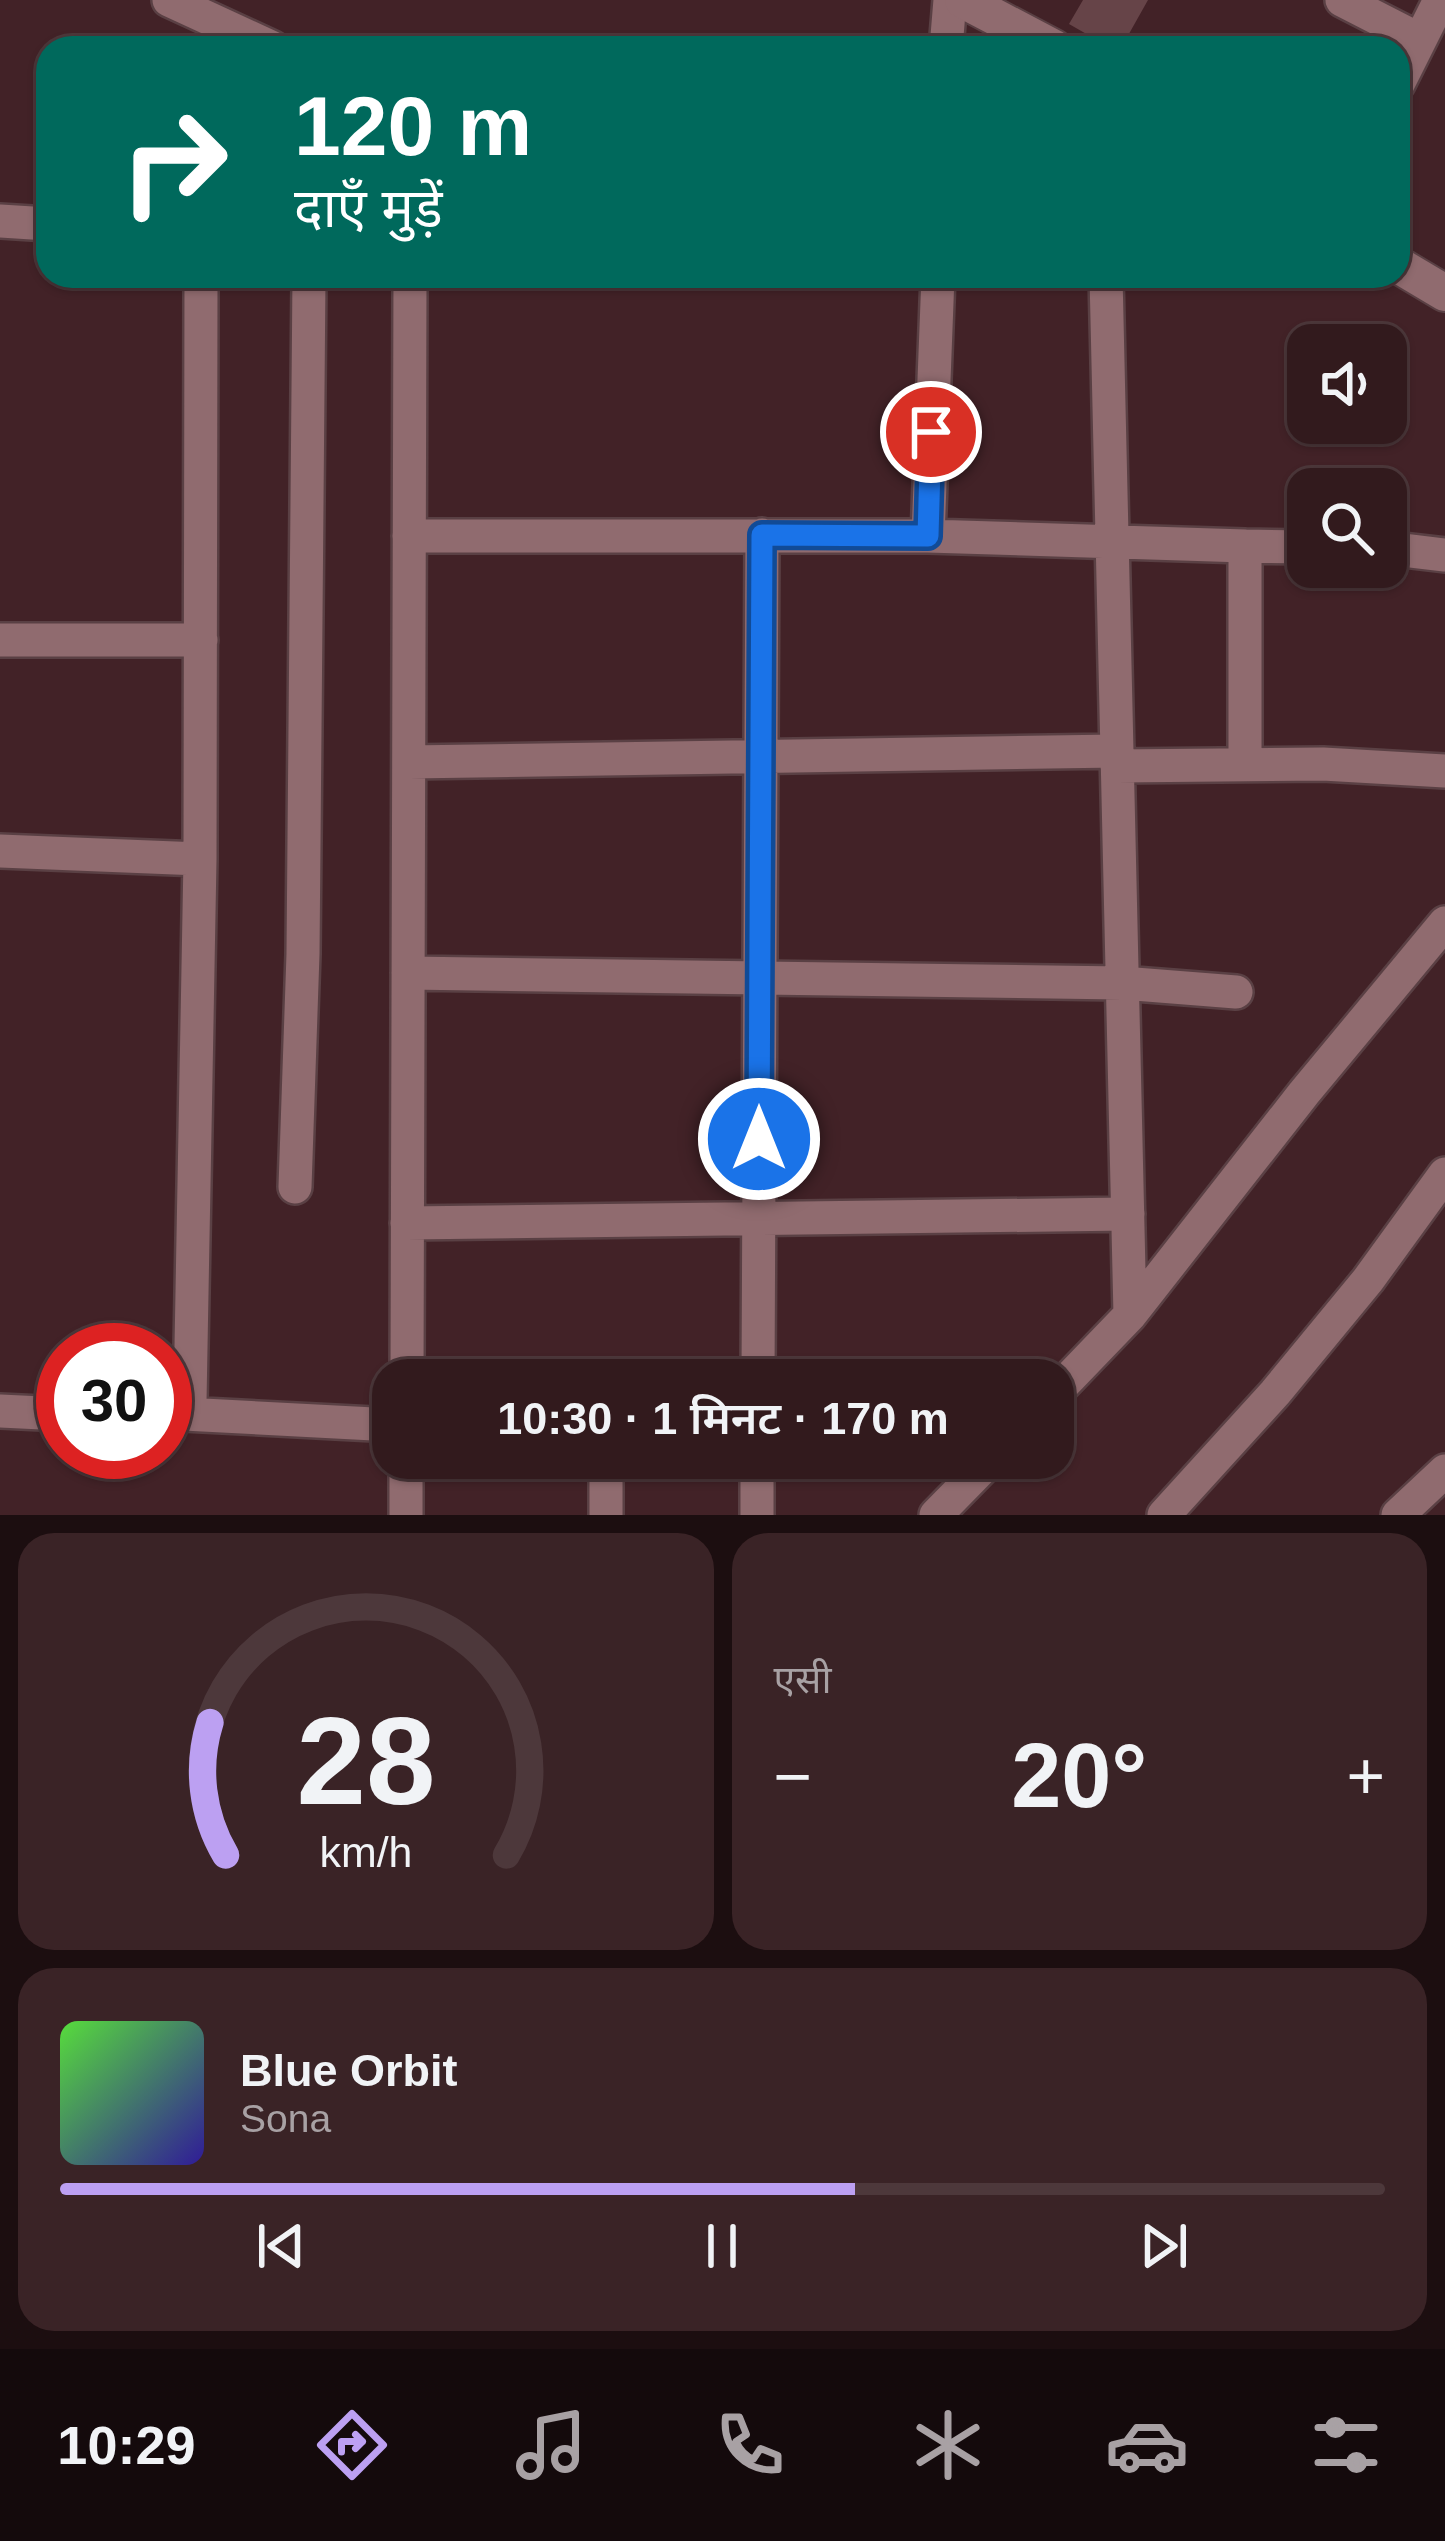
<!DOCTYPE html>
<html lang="hi">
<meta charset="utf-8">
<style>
body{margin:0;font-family:Arial,"Noto Sans Devanagari",sans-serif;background:#3a2326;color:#f1f3f6;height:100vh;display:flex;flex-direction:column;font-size:45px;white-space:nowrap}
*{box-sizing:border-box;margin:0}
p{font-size:39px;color:#a8a1a4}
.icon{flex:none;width:66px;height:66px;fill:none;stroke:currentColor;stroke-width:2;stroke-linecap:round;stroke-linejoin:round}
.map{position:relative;height:1515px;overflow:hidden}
.drawer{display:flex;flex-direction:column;gap:18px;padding:18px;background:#1c0e10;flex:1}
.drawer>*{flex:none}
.top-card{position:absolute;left:36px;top:36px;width:1374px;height:252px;border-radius:36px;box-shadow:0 3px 9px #0004,0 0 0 3px #4d383b;background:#00695c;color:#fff;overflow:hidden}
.tools{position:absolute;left:1287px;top:324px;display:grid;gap:24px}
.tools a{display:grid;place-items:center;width:120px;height:120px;border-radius:24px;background:#321a1d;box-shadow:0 3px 9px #0004,0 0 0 3px #4d383b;font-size:60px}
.speed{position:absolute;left:36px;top:1323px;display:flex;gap:24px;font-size:60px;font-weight:700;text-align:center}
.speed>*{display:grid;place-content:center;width:156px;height:156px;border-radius:50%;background:#321a1d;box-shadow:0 3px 9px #0004,0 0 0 3px #4d383b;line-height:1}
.speed .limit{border:18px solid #d22;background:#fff;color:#111}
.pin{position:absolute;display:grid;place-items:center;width:102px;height:102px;color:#fff;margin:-51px;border:6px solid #fff;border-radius:50%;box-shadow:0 3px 12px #0007}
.me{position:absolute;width:132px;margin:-66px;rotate:0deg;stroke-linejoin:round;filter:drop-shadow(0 0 9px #0008)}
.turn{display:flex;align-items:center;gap:42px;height:252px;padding:0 60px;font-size:54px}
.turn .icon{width:156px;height:156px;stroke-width:2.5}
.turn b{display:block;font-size:84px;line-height:102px}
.big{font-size:90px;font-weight:600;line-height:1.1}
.drawer .card{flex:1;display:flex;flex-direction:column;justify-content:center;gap:18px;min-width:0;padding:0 42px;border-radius:36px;background:#3a2326}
.drawer .dial{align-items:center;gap:0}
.dial svg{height:312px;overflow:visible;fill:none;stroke:#4d383b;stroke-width:7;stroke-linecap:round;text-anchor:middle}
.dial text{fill:#f1f3f6;stroke:none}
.song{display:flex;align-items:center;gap:36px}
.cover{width:144px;height:144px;border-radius:18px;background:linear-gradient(135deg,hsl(110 70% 55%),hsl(250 70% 35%))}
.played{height:12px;border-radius:6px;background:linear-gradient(90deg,#bca0f2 60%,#4d383b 60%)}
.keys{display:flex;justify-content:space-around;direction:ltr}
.heat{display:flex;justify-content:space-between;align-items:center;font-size:66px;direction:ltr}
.drawer .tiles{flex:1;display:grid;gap:18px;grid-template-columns:1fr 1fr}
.card:last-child{grid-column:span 2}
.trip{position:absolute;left:372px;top:1359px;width:702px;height:120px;border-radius:36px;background:#321a1d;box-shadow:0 3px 9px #0004,0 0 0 3px #4d383b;font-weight:600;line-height:120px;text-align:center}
.tab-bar{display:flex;height:192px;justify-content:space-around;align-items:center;background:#140a0c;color:#a8a1a4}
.tab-bar .icon{width:84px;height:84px}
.tab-bar .current{color:#bca0f2}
.tab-bar b{font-size:54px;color:#f1f3f6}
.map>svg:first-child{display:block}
.building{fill:#664448}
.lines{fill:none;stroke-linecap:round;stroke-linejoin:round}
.minor-casing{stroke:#5a4044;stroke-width:38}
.tertiary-casing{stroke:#5a4044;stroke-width:40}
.minor{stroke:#906b6f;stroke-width:33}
.tertiary{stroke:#906b6f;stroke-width:36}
.route-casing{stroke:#114b97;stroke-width:30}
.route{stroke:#1a73e8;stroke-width:21}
</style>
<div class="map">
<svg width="1445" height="1515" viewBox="0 0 1445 1515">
<rect width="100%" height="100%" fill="#422227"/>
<path class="building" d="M1083,0H1148L1121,48H1111L1069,24Z"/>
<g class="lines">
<defs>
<path id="minor" d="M169,0L273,48
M1342,0L1420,40
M946,48L950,0
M1398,84L1440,0
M0,221L48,224
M1106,276L1130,1315
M409,536H928L1245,546V763
M928,536L938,276
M1245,546L1308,547
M1386,548L1445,555
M0,640H201
M409,762L1117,751
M1117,766L1323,764L1445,771
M0,851L200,859
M408,973L1122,983L1236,992
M295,1187L303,954L309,276
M407,1223L1128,1214
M407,1380L410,276
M758,1380L762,535
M1053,1395L1130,1315L1304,1093L1445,923
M0,1411L63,1414
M184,1414L393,1425
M165,1416L184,1414L190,1401L200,859L201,276
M606,1458V1515
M406,1515V1458
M757,1515V1458
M936,1515L992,1458
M1164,1515L1275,1393L1368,1280L1445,1174
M1398,1515L1445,1471"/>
<path id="tertiary" d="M963,0L1054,48
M1398,265L1445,293"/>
</defs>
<use href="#minor" class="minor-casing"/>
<use href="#tertiary" class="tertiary-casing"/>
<use href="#minor" class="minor"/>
<use href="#tertiary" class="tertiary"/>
</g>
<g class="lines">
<defs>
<path id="route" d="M759,1139L762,535L928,536L931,432"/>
</defs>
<use href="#route" class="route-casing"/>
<use href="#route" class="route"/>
</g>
</svg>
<div class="tools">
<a><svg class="icon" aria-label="sound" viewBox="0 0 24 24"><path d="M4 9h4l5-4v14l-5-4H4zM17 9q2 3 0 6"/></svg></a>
<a><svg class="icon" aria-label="search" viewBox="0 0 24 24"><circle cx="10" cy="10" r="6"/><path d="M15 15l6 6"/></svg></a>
</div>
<div class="speed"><div class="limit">30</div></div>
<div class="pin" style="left:931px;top:432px;background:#d93025"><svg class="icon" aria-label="arrive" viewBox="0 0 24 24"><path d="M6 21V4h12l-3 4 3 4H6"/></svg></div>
<svg class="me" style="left:759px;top:1139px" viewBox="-20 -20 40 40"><circle r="17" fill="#1a73e8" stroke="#fff" stroke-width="3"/><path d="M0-11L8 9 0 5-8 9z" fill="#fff"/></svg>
<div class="trip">10:30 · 1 मिनट · 170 m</div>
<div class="top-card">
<div class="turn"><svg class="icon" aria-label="right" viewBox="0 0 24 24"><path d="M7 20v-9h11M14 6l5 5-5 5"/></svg><div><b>120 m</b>दाएँ मुड़ें</div></div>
</div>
</div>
<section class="drawer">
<div class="tiles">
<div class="card dial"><svg viewBox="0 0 100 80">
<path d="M14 69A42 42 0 1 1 86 69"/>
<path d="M14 69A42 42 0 0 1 10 35" stroke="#bca0f2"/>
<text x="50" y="56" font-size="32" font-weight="700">28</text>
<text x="50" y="72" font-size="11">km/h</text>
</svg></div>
<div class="card"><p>एसी</p>
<div class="heat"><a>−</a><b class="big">20°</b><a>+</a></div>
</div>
<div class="card">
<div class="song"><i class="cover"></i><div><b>Blue Orbit</b><p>Sona</p></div></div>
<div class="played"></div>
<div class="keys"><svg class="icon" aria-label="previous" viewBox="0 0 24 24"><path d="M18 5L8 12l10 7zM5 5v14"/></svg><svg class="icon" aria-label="pause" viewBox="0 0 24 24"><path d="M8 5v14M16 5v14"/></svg><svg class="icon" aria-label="next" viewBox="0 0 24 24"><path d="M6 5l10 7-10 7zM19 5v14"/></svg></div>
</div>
</div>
</section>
<nav class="tab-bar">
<b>10:29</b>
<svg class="icon current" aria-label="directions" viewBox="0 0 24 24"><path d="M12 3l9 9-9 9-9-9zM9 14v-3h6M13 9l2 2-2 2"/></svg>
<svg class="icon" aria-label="music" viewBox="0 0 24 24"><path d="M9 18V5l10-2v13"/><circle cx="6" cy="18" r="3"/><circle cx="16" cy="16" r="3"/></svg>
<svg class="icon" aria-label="phone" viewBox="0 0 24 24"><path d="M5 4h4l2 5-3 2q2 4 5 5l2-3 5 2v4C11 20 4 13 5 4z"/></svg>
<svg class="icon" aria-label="climate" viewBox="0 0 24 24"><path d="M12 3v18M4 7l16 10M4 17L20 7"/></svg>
<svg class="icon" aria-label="car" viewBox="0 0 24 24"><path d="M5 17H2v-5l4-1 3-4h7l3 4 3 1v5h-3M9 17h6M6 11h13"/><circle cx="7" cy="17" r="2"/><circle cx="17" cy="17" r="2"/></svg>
<svg class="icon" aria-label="filters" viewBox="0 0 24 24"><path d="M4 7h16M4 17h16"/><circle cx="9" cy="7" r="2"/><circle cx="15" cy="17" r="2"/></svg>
</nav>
